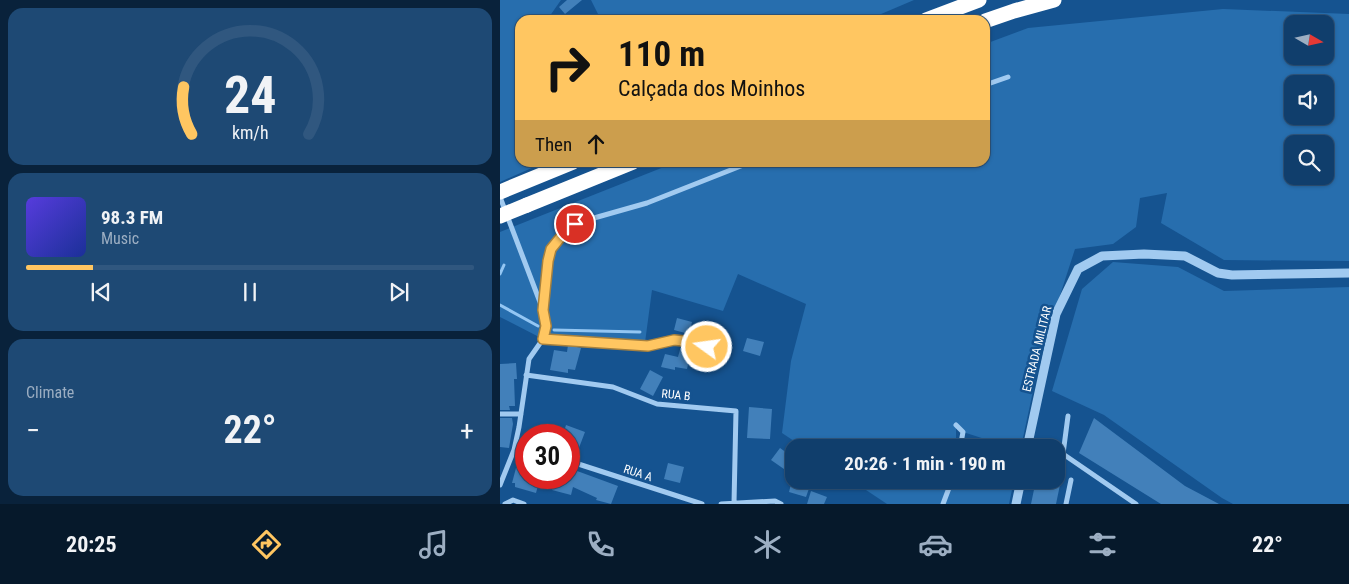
<!DOCTYPE html>
<meta charset="utf-8">
<style>
body{margin:0;font-family:"Roboto Condensed",sans-serif;background:#1e4974;color:#f1f3f6;height:100vh;display:flex;flex-direction:column;font-size:19px;white-space:nowrap}
*{box-sizing:border-box;margin:0}
p{font-size:16px;color:#9caec2}
.icon{flex:none;width:28px;height:28px;fill:none;stroke:currentColor;stroke-width:2;stroke-linecap:round;stroke-linejoin:round}
.map{position:relative;flex:1;overflow:hidden}
.drawer{display:flex;flex-direction:column;gap:8px;padding:8px;background:#09223b;width:500px}
.drawer>*{flex:none}
.guide{position:absolute;left:15px;top:15px;width:475px;height:152px;border-radius:15px;box-shadow:0 1px 4px #0004,0 0 0 1px #30577f;background:#ffc661;color:#111;overflow:hidden}
.needle{width:32px;rotate:99deg}
.fabs{position:absolute;left:784px;top:15px;display:grid;gap:10px}
.fabs a{display:grid;place-items:center;width:50px;height:50px;border-radius:10px;background:#103e6c;box-shadow:0 1px 4px #0004,0 0 0 1px #30577f;font-size:25px}
.speed{position:absolute;left:15px;top:424px;display:flex;gap:10px;font-size:25px;font-weight:700;text-align:center}
.speed>*{display:grid;place-content:center;width:65px;height:65px;border-radius:50%;background:#103e6c;box-shadow:0 1px 4px #0004,0 0 0 1px #30577f;line-height:1}
.speed .limit{border:8px solid #d22;background:#fff;color:#111}
.pin{position:absolute;display:grid;place-items:center;width:42px;height:42px;color:#fff;margin:-21px;border:2px solid #fff;border-radius:50%;box-shadow:0 1px 5px #0007}
.me{position:absolute;width:55px;margin:-28px;rotate:284deg;stroke-linejoin:round;filter:drop-shadow(0 0 4px #0008)}
.turn{display:flex;align-items:center;gap:18px;height:105px;padding:0 20px;font-size:22px}
.turn .icon{width:65px;height:65px;stroke-width:2.5}
.turn b{display:block;font-size:35px;line-height:42px}
.then{display:flex;align-items:center;height:48px;padding:0 20px;background:#0003;gap:10px;font-size:19px}
.big{font-size:38px;font-weight:700;line-height:1.1}
.drawer .widget{flex:1;display:flex;flex-direction:column;justify-content:center;gap:8px;min-width:0;padding:0 18px;border-radius:15px;background:#1e4974}
.drawer .dial{align-items:center;gap:0}
.dial svg{height:130px;overflow:visible;fill:none;stroke:#30577f;stroke-width:7;stroke-linecap:round;text-anchor:middle}
.dial text{fill:#f1f3f6;stroke:none}
.song{display:flex;align-items:center;gap:15px}
.cover{width:60px;height:60px;border-radius:8px;background:linear-gradient(135deg,hsl(250 70% 55%),hsl(230 70% 35%))}
.played{height:5px;border-radius:2px;background:linear-gradient(90deg,#ffc661 15%,#30577f 15%)}
.keys{display:flex;justify-content:space-around;direction:ltr}
.heat{display:flex;justify-content:space-between;align-items:center;font-size:28px;direction:ltr}
.trip{position:absolute;left:285px;top:439px;width:280px;height:50px;border-radius:15px;background:#103e6c;box-shadow:0 1px 4px #0004,0 0 0 1px #30577f;font-weight:700;line-height:50px;text-align:center}
.dock{display:flex;height:80px;justify-content:space-around;align-items:center;background:#06192b;color:#9caec2}
.dock .icon{width:35px;height:35px}
.dock .active{color:#ffc661}
.dock b{font-size:22px;color:#f1f3f6}
main{display:flex;flex:1;min-height:0}
.map>svg:first-child{display:block}
.green{fill:#276eae;fill-rule:evenodd}
.lines{fill:none;stroke-linecap:round;stroke-linejoin:round}
.stream{stroke:#93c6f3;stroke-width:3}
.building{fill:#4280ba}
.minor{stroke:#a1caf0;stroke-width:5}
.tertiary{stroke:#a1caf0;stroke-width:9}
.motorway{stroke:#fff;stroke-width:15}
.motorway-bridge{stroke:#fff;stroke-width:15}
.route-casing{stroke:#a6813f;stroke-width:12}
.route{stroke:#ffc661;stroke-width:9}
.labels{text-anchor:middle;stroke-width:5;stroke-linejoin:round;paint-order:stroke}
.street-label{font-size:12px;fill:#fff;stroke:#155390}
</style>
<main>
<section class="drawer">
<div class="widget dial"><svg viewBox="0 0 100 80">
<path d="M14 69A42 42 0 1 1 86 69"/>
<path d="M14 69A42 42 0 0 1 9 40" stroke="#ffc661"/>
<text x="50" y="56" font-size="32" font-weight="700">24</text>
<text x="50" y="72" font-size="11">km/h</text>
</svg></div>
<div class="widget">
<div class="song"><i class="cover"></i><div><b>98.3 FM</b><p>Music</p></div></div>
<div class="played"></div>
<div class="keys"><svg class="icon" aria-label="previous" viewBox="0 0 24 24"><path d="M18 5L8 12l10 7zM5 5v14"/></svg><svg class="icon" aria-label="pause" viewBox="0 0 24 24"><path d="M8 5v14M16 5v14"/></svg><svg class="icon" aria-label="next" viewBox="0 0 24 24"><path d="M6 5l10 7-10 7zM19 5v14"/></svg></div>
</div>
<div class="widget"><p>Climate</p>
<div class="heat"><a>−</a><b class="big">22°</b><a>+</a></div>
</div>
</section>
<div class="map">
<svg width="849" height="504" viewBox="0 0 849 504">
<rect width="100%" height="100%" fill="#155390"/>
<path class="green" d="M0,0H61L47,20H20V58L14,67L20,85V162L43,163L0,182Z
M91,0H414L367,20H101Z
M723,9L849,14V261L724,260L661,223L667,193L640,198L636,227L613,244L575,249L541,354L521,447H489L491,441L463,432L456,426V447H303L282,433L291,361L306,304L238,274L223,311L152,290L144,350L43,339L0,317V232L174,163L485,162V44L528,28ZM792,24H825V56H792ZM792,84H825V116H792ZM792,144H825V176H792Z
M613,262L678,267L724,291L849,287V504H733L722,498L604,415L552,391L582,289Z
M351,480H452L448,489H473L475,480H514L509,504H387Z"/>
<g class="lines">
<path class="stream" d="M0,274L4,265
M0,305L38,326
M54,330L140,332"/>
</g>
<path class="building" d="M67,0H82L65,14L59,7Z
M177,318L192,322L189,334L174,330Z
M247,338L264,342L260,356L243,351Z
M68,345L81,348L75,370L68,369V373L50,370L54,350L67,352Z
M181,346L192,347L187,369L175,367V370L161,367L165,354L178,357Z
M16,363L17,379H14L15,406H9L10,410H0V364Z
M150,370L163,377L153,396L140,389Z
M249,407L272,409L270,439L247,438Z
M0,418H12L13,424L9,448L0,447Z
M594,418L685,486L719,504H661L579,453Z
M66,425L85,432L77,453L69,448V435H63Z
M35,427H54L52,435H34Z
M467,438L495,443V448H465Z
M280,448L294,458V476L271,460Z
M22,456H26V478H40L36,493L15,487V483H12L16,468H19Z
M168,463L184,467L180,483L164,479Z
M69,468L118,486L111,504L96,500L97,498L73,487L71,495L52,490L55,478H69Z
M292,480H312L306,497L289,492Z
M536,480H561L556,504H531Z
M311,491L327,497L324,504H307Z"/>
<g class="lines">
<path class="minor" d="M485,85L508,77
M0,197L43,310L46,326L43,339L29,359L19,427L14,450L0,485
M43,309L48,261L51,249L64,233L75,224L87,220L147,203L251,162
M43,339L148,346L174,340L193,343L207,347
M26,375L113,387L157,404L236,411L234,503
M0,414H21
M568,416L563,454L636,504
M456,425L463,432L460,448
M14,450L26,452
M69,461L202,504
M5,504L13,500L24,504
M221,504L275,501L281,504
M443,504L452,480
M566,504L571,480"/>
<path class="tertiary" d="M527,448L556,314L578,269L602,256L644,254L685,256L718,273L732,275L849,273
M516,504L521,480"/>
<path class="motorway" d="M426,20L479,0
M485,21L514,11L554,0
M0,192L73,162
M27,205L133,162"/>
<path class="motorway-bridge" d="M0,216L27,205"/>
</g>
<g class="lines">
<defs>
<path id="route" d="M75,224L64,233L51,249L48,261L43,310L46,326L43,339L148,346L174,340L193,342L207,347"/>
</defs>
<use href="#route" class="route-casing"/>
<use href="#route" class="route"/>
</g>
<g class="labels">
<g class="street-label">
<text transform="translate(537 349) rotate(-76)" y="4">ESTRADA MILITAR</text>
<text transform="translate(176 395) rotate(6)" y="4">RUA B</text>
<text transform="translate(138 473) rotate(18)" y="4">RUA A</text>
</g>
</g>
</svg>
<div class="fabs">
<a><svg class="needle" viewBox="-14 -14 28 28"><path d="M0-13l5 13h-10z" fill="#e53935"/><path d="M0 13l5-13h-10z" fill="#9caec2"/></svg></a>
<a><svg class="icon" aria-label="sound" viewBox="0 0 24 24"><path d="M4 9h4l5-4v14l-5-4H4zM17 9q2 3 0 6"/></svg></a>
<a><svg class="icon" aria-label="search" viewBox="0 0 24 24"><circle cx="10" cy="10" r="6"/><path d="M15 15l6 6"/></svg></a>
</div>
<div class="speed"><div class="limit">30</div></div>
<div class="pin" style="left:75px;top:224px;background:#d93025"><svg class="icon" aria-label="arrive" viewBox="0 0 24 24"><path d="M6 21V4h12l-3 4 3 4H6"/></svg></div>
<svg class="me" style="left:207px;top:347px" viewBox="-20 -20 40 40"><circle r="17" fill="#ffc661" stroke="#fff" stroke-width="3"/><path d="M0-11L8 9 0 5-8 9z" fill="#fff"/></svg>
<div class="trip">20:26 · 1 min · 190 m</div>
<div class="guide">
<div class="turn"><svg class="icon" aria-label="right" viewBox="0 0 24 24"><path d="M7 20v-9h11M14 6l5 5-5 5"/></svg><div><b>110 m</b>Calçada dos Moinhos</div></div>
<div class="then">Then<svg class="icon" aria-label="ahead" viewBox="0 0 24 24"><path d="M12 20V5M6 11l6-6 6 6"/></svg></div>
</div>
</div>
</main>
<nav class="dock">
<b>20:25</b>
<svg class="icon active" aria-label="directions" viewBox="0 0 24 24"><path d="M12 3l9 9-9 9-9-9zM9 14v-3h6M13 9l2 2-2 2"/></svg>
<svg class="icon" aria-label="music" viewBox="0 0 24 24"><path d="M9 18V5l10-2v13"/><circle cx="6" cy="18" r="3"/><circle cx="16" cy="16" r="3"/></svg>
<svg class="icon" aria-label="phone" viewBox="0 0 24 24"><path d="M5 4h4l2 5-3 2q2 4 5 5l2-3 5 2v4C11 20 4 13 5 4z"/></svg>
<svg class="icon" aria-label="climate" viewBox="0 0 24 24"><path d="M12 3v18M4 7l16 10M4 17L20 7"/></svg>
<svg class="icon" aria-label="car" viewBox="0 0 24 24"><path d="M5 17H2v-5l4-1 3-4h7l3 4 3 1v5h-3M9 17h6M6 11h13"/><circle cx="7" cy="17" r="2"/><circle cx="17" cy="17" r="2"/></svg>
<svg class="icon" aria-label="filters" viewBox="0 0 24 24"><path d="M4 7h16M4 17h16"/><circle cx="9" cy="7" r="2"/><circle cx="15" cy="17" r="2"/></svg>
<b>22°</b>
</nav>
